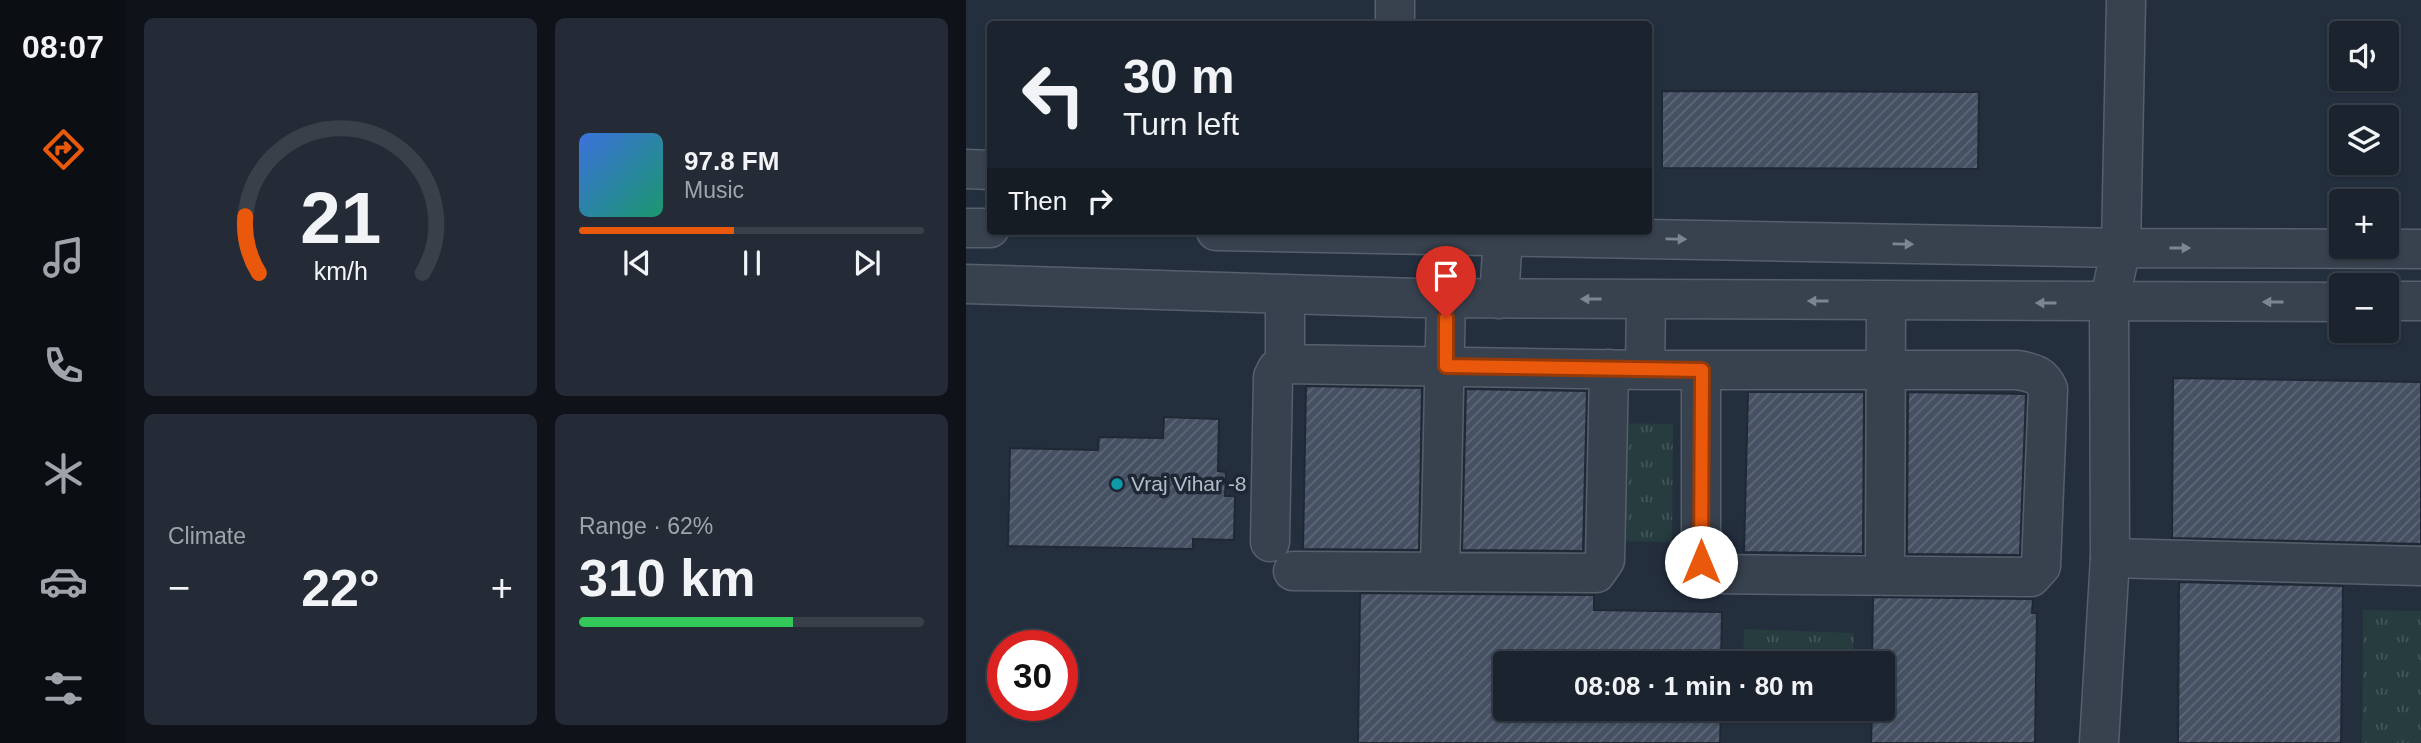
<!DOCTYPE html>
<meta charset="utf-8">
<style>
body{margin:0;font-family:Helvetica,sans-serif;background:#242b36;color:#f1f3f6;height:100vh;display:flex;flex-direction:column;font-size:26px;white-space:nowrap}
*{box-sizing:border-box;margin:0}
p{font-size:23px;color:#a0a4aa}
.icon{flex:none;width:38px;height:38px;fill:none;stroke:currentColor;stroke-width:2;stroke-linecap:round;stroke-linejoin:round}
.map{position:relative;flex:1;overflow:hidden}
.drawer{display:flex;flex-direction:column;gap:18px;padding:18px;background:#0f1319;width:840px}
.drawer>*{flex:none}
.banner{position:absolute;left:21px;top:21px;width:665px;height:214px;border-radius:7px;box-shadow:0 2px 5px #0004,0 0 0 2px #39404a;background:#1b232e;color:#f1f3f6;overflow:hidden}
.tools{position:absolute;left:1363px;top:21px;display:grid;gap:14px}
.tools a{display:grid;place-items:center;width:70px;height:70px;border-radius:7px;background:#1b232e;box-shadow:0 2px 5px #0004,0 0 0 2px #39404a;font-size:35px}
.speed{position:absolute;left:21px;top:630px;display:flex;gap:14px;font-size:35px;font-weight:700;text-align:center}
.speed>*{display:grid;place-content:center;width:91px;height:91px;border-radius:50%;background:#1b232e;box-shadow:0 2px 5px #0004,0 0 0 2px #39404a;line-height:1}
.speed .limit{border:10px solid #d22;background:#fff;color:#111}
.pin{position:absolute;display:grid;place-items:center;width:60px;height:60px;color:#fff;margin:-72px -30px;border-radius:50% 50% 50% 0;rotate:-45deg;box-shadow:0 0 7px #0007}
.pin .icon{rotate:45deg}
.me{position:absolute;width:77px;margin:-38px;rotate:0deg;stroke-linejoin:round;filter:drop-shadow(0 0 5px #0008)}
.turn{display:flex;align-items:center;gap:24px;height:147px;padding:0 21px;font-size:32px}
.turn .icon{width:91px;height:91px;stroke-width:2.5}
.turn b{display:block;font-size:49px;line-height:60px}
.then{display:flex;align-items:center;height:66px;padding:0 21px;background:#0003;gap:14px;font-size:26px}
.big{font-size:52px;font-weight:700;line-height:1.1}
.drawer .card{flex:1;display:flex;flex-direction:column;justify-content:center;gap:10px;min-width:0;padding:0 24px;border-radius:10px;background:#242b36}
.drawer .dial{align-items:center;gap:0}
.dial svg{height:182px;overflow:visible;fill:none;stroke:#39404a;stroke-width:7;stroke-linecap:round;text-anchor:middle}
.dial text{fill:#f1f3f6;stroke:none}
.song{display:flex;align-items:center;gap:21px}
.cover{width:84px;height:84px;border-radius:10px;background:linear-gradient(135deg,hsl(220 70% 55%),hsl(160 70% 35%))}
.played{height:7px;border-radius:4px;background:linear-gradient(90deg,#ea580c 45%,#39404a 45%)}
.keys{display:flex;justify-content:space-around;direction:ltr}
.heat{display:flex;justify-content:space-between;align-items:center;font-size:38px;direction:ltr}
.charge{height:10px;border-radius:5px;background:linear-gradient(90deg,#34c759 62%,#39404a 0)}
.drawer .tiles{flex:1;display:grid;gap:18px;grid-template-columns:repeat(2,1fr)}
.trip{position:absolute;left:527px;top:651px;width:402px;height:70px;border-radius:7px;background:#1b232e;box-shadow:0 2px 5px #0004,0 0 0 2px #39404a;font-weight:700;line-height:70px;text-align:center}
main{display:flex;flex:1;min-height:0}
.tab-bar{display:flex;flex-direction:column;width:126px;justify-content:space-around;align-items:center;background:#0b0e12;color:#a0a4aa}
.tab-bar .icon{width:49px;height:49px}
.tab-bar .on{color:#ea580c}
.tab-bar b{font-size:32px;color:#f1f3f6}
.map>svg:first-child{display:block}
.grass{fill:url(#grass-tufts)}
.building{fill:url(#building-hatch);stroke:#1f2835;stroke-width:2}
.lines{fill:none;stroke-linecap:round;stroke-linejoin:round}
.minor-casing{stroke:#565f6c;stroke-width:41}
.tertiary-casing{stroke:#565f6c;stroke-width:41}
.minor{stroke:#38414e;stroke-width:38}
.tertiary{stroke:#38414e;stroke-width:38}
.oneway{fill:#7c8592}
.route-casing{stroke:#983908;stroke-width:18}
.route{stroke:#ea580c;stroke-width:12}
.culture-dot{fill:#0f9aa8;stroke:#1d2633;stroke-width:2.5}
.labels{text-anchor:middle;stroke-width:7;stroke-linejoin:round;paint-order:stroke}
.poi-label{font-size:21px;fill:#b4bcc9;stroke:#1d2633;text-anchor:start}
</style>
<main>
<nav class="tab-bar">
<b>08:07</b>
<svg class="icon on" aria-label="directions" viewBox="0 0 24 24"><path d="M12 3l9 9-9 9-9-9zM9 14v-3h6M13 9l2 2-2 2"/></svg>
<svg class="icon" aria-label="music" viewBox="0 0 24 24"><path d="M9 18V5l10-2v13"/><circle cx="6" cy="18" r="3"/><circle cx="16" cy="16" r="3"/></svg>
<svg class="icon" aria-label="phone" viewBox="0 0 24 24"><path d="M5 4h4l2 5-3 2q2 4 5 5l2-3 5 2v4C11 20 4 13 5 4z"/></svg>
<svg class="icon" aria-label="climate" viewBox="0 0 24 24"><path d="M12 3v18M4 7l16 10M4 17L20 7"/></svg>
<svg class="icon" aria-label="car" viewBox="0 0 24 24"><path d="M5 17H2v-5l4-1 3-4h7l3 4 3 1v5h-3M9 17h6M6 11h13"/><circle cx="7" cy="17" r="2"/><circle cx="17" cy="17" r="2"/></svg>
<svg class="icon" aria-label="filters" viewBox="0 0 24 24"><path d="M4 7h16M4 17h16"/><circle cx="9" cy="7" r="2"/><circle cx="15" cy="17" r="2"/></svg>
</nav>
<section class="drawer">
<div class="tiles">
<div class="card dial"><svg viewBox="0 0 100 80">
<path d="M14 69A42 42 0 1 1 86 69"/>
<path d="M14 69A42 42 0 0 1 8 44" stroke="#ea580c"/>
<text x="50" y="56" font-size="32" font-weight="700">21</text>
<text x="50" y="72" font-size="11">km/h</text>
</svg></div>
<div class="card">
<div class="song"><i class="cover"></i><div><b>97.8 FM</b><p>Music</p></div></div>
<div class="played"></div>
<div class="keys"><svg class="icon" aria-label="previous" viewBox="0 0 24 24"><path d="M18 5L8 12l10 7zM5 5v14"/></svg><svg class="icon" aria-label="pause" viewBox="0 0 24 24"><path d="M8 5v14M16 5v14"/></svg><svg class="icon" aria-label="next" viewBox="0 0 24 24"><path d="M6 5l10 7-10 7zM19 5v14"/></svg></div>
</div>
<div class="card"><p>Climate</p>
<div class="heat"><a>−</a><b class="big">22°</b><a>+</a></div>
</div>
<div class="card"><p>Range · 62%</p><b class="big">310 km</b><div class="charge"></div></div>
</div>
</section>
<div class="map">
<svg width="1455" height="743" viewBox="0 0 1455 743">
<defs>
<pattern id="grass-tufts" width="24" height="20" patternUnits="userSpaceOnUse" patternTransform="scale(1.75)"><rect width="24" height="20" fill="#263c3f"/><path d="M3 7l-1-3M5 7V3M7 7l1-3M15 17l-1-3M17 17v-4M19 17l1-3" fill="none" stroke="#435659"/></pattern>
<pattern id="building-hatch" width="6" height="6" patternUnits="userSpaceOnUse" patternTransform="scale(1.75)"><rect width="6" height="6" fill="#455162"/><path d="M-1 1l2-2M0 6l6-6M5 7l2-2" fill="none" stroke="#5d6877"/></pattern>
</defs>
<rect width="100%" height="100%" fill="#242f3e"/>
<path class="grass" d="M639,423L707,424L706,542L637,541Z
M1397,610L1455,611V743H1396Z
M778,629L888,633L887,663H777Z
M775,709H885V720L775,716Z"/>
<path class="building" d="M696,91L1013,92L1012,169L696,168Z
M1207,378L1455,382V544L1206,538Z
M340,386L456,388L453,550L337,549Z
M500,389L621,391L617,551L496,550Z
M782,392H898L897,554L778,552Z
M942,392L1060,394L1054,555L941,554Z
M198,417L253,419L252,471L260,472L259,496H269L268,540L227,539V549L42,546L44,448L132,450L133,437L197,438Z
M1213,582L1377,586L1375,743H1212Z
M394,593L628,595V610L756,612L755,663H539V709H755L754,743H392Z
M907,597L1067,599L1066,613H1071L1069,743H905L906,709H917V663H906Z"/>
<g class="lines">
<defs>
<path id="minor" d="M429,24V0
M0,169L24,170
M319,294V364
M679,370L680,300
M304,542L307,377L311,369L319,364L679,370C803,370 928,370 1052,370C1066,373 1076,374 1082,389L1075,566L1065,577L742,574L735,562V370
M1144,558L1455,566
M327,571L630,573L639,560L643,369
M474,572L480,298
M919,576L920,302"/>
<path id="tertiary" d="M0,228H24
M250,231L1155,248L1455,249
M0,284L451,298L1376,302
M533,299L537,236
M1421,301H1455
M1133,743L1144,558L1143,303L1155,248L1160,0"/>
</defs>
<use href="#minor" class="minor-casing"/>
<use href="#tertiary" class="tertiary-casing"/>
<use href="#minor" class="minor"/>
<use href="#tertiary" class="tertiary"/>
</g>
<defs><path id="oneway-solid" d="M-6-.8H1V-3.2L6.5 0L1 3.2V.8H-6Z" transform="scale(1.75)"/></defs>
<g class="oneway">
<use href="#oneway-solid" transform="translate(710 239) rotate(1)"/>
<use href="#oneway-solid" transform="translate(937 244) rotate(1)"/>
<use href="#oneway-solid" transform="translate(1214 248)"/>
<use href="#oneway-solid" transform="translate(625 299) rotate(-180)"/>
<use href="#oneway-solid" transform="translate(852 301) rotate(-180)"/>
<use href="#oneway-solid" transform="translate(1307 302) rotate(180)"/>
<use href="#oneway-solid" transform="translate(1080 303) rotate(-180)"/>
</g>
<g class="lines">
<defs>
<path id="route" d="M480,318V366L736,370L735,562"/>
</defs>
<use href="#route" class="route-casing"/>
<use href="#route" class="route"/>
</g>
<circle class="culture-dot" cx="151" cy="484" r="7"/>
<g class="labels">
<g class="poi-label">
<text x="165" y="491">Vraj Vihar -8</text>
</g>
</g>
</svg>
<div class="tools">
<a><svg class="icon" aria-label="sound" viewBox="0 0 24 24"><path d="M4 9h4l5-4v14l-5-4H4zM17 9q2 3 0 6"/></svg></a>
<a><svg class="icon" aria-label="layers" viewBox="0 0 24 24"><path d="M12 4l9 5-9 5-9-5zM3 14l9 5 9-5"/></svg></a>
<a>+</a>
<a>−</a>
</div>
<div class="speed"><div class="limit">30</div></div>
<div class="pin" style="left:480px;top:318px;background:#d93025"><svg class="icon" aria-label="arrive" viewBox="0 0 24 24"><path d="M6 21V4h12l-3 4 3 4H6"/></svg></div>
<svg class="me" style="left:735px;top:562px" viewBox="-20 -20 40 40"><circle r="19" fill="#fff"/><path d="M0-13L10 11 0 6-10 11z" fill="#ea580c"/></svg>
<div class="trip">08:08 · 1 min · 80 m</div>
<div class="banner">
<div class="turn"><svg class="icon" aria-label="left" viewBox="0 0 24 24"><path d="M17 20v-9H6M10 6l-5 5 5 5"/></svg><div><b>30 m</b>Turn left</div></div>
<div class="then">Then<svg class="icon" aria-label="right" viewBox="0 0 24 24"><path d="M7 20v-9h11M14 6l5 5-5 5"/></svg></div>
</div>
</div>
</main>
